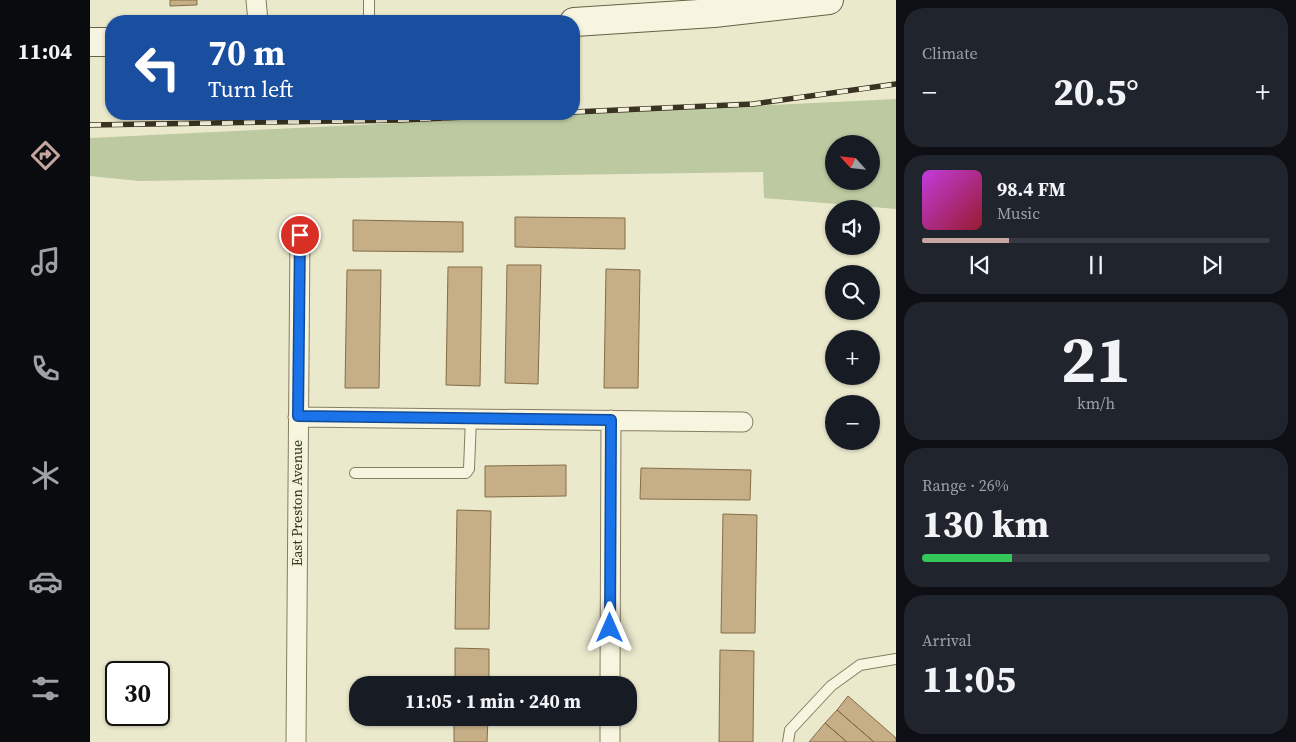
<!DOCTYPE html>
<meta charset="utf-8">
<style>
body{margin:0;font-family:"Source Serif 4",serif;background:#20242c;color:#f1f3f6;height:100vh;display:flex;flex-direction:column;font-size:19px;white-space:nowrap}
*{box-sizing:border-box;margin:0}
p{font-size:16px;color:#9ea1a6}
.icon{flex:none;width:28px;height:28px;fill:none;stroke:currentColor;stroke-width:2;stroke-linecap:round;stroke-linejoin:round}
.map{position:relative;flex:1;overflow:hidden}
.side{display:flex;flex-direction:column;gap:8px;padding:8px;background:#0d0f14;width:400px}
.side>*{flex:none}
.banner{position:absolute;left:15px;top:15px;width:475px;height:105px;border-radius:20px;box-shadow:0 1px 4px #0004;background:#1a4fa0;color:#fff;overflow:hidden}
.needle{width:32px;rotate:297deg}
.tools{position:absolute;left:735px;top:135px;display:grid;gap:10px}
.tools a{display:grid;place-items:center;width:55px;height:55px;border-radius:50%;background:#171b24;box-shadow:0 1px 4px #0004;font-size:25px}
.speed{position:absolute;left:15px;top:661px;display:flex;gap:10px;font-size:25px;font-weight:700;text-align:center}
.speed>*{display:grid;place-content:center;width:65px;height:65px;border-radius:50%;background:#171b24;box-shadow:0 1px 4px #0004;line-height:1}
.speed .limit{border:2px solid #111;border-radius:8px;background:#fff;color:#111}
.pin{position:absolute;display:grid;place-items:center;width:42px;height:42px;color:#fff;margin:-21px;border:2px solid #fff;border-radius:50%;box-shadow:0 1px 5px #0007}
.me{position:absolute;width:55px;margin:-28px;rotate:0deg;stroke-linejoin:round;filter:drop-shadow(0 0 4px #0008)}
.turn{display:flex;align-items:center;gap:18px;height:105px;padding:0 20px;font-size:22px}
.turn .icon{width:65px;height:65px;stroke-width:2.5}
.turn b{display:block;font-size:35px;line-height:42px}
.big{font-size:38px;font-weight:700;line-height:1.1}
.side .tile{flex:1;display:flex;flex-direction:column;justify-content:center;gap:8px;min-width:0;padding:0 18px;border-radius:20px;background:#20242c}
.side .dial{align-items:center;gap:0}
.dial b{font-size:65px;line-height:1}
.song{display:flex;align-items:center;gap:15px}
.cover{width:60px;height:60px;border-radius:8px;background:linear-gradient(135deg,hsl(290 70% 55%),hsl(350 70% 35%))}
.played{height:5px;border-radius:2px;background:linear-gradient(90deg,#c6a6a0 25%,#363941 25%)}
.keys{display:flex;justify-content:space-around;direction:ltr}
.heat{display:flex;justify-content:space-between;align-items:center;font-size:28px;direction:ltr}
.charge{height:8px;border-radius:4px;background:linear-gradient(90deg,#34c759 26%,#363941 0)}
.trip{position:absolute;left:259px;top:676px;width:288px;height:50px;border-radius:20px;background:#171b24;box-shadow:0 1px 4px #0004;font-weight:700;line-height:50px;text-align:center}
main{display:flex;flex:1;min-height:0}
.menu{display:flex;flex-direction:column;width:90px;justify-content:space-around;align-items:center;background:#090b0e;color:#9ea1a6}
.menu .icon{width:35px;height:35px}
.menu .current{color:#c6a6a0}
.menu b{font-size:22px;color:#f1f3f6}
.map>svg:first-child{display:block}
.green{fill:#bcc9a1;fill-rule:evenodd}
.building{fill:#c6ae86;stroke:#846d49}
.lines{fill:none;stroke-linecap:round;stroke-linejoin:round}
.lane-casing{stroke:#877d61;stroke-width:12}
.street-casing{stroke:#877d61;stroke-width:21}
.secondary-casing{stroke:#695f44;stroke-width:30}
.lane{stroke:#f7f4df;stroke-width:10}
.street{stroke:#f7f4df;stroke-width:19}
.secondary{stroke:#f7f4df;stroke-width:28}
.rail-casing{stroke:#3a3323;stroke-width:5.5}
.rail{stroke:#f3f2db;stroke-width:4;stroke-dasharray:11;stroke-linecap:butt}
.route-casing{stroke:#114b97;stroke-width:12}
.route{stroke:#1a73e8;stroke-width:9}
.labels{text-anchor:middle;stroke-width:5;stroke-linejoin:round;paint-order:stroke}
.street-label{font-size:14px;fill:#3a3323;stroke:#f3f2db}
</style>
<main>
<nav class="menu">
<b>11:04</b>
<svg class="icon current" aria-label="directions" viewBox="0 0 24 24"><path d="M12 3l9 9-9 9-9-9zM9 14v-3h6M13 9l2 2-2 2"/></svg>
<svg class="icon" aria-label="music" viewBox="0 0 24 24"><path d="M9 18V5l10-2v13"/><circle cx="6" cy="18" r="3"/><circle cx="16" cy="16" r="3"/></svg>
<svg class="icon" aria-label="phone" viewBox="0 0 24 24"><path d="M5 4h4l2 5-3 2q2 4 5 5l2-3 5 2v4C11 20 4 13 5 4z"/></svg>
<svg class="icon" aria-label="climate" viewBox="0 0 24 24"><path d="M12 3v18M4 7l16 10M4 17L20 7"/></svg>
<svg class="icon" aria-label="car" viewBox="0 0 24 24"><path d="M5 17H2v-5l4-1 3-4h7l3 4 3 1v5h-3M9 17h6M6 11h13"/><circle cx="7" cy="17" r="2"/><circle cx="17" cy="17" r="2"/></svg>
<svg class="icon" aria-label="filters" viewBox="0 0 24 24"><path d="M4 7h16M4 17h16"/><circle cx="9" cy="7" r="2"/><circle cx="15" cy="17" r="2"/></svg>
</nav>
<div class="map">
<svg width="806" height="742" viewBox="0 0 806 742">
<rect width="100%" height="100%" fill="#ebe9cc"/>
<path class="green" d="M806,99V209L674,198L673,172L49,181L0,176V138ZM744,144H781V181H744Z"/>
<path class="building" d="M80,0H107V5L80,6Z
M425,217L535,218V249L425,247Z
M263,220L373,222V252L263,251Z
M417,265H451L448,384L415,383Z
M358,267H392L390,386L356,385Z
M516,269L550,270L548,388H514Z
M257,270H291L289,388H255Z
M476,465V496L395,497V466Z
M551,468L661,470L660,500L550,499Z
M367,510L401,511L399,629H365Z
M633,514L667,515L665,633H631Z
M365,648L399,649V685H365Z
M630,650L664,651L663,742H629Z
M758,696L806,738V742H784L747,710Z
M747,710L784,742H757L735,723Z
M364,718H398L397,742H364Z
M735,723L757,742H719Z"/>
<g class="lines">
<defs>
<path id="lane" d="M279,0V21
M265,473H376L379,469L381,418
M698,742L700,730L741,686L770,665L806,659"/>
<path id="street" d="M166,0L168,21
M208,417L653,422
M520,685L521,420
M206,742L210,235
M520,742V718"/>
<path id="secondary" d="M484,22L624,13L739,0
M0,42H21"/>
</defs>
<use href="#lane" class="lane-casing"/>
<use href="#street" class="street-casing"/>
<use href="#secondary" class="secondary-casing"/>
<use href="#lane" class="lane"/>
<use href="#street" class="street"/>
<use href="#secondary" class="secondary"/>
<defs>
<path id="rail" d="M484,112L663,104L806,84
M0,125L312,120L441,114"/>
</defs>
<use href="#rail" class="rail-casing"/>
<use href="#rail" class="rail"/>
</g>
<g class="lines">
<defs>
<path id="route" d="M210,235L208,416L521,420L520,628"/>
</defs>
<use href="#route" class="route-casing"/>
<use href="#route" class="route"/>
</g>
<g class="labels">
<g class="street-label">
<text transform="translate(207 503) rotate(-90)" y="5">East Preston Avenue</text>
</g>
</g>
</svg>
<div class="tools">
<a><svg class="needle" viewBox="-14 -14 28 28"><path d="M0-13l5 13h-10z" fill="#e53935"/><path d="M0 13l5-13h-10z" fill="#9ea1a6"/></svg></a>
<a><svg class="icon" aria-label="sound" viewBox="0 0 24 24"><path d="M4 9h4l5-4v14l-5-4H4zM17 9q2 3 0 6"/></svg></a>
<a><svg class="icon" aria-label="search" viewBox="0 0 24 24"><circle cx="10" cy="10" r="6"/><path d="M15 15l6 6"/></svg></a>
<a>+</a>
<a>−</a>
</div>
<div class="speed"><div class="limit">30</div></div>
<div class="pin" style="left:210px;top:235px;background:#d93025"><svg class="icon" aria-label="arrive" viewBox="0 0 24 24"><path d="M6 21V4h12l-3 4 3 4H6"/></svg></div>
<svg class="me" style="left:520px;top:628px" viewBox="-20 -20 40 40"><path d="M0-17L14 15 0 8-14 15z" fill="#1a73e8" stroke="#fff" stroke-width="4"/></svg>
<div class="trip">11:05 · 1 min · 240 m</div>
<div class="banner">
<div class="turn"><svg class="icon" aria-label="left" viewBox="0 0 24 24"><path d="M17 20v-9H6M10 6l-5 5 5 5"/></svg><div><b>70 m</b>Turn left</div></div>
</div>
</div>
<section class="side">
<div class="tile"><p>Climate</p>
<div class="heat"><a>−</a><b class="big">20.5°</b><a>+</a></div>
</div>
<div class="tile">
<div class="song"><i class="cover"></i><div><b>98.4 FM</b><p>Music</p></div></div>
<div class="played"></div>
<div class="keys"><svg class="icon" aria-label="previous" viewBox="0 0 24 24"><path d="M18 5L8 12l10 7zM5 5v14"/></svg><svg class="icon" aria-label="pause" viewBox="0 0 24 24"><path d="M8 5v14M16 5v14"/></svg><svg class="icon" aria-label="next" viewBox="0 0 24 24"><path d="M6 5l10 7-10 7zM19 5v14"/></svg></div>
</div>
<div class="tile dial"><b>21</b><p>km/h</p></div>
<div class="tile"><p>Range · 26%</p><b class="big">130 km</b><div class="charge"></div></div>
<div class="tile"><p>Arrival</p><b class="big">11:05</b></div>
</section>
</main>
